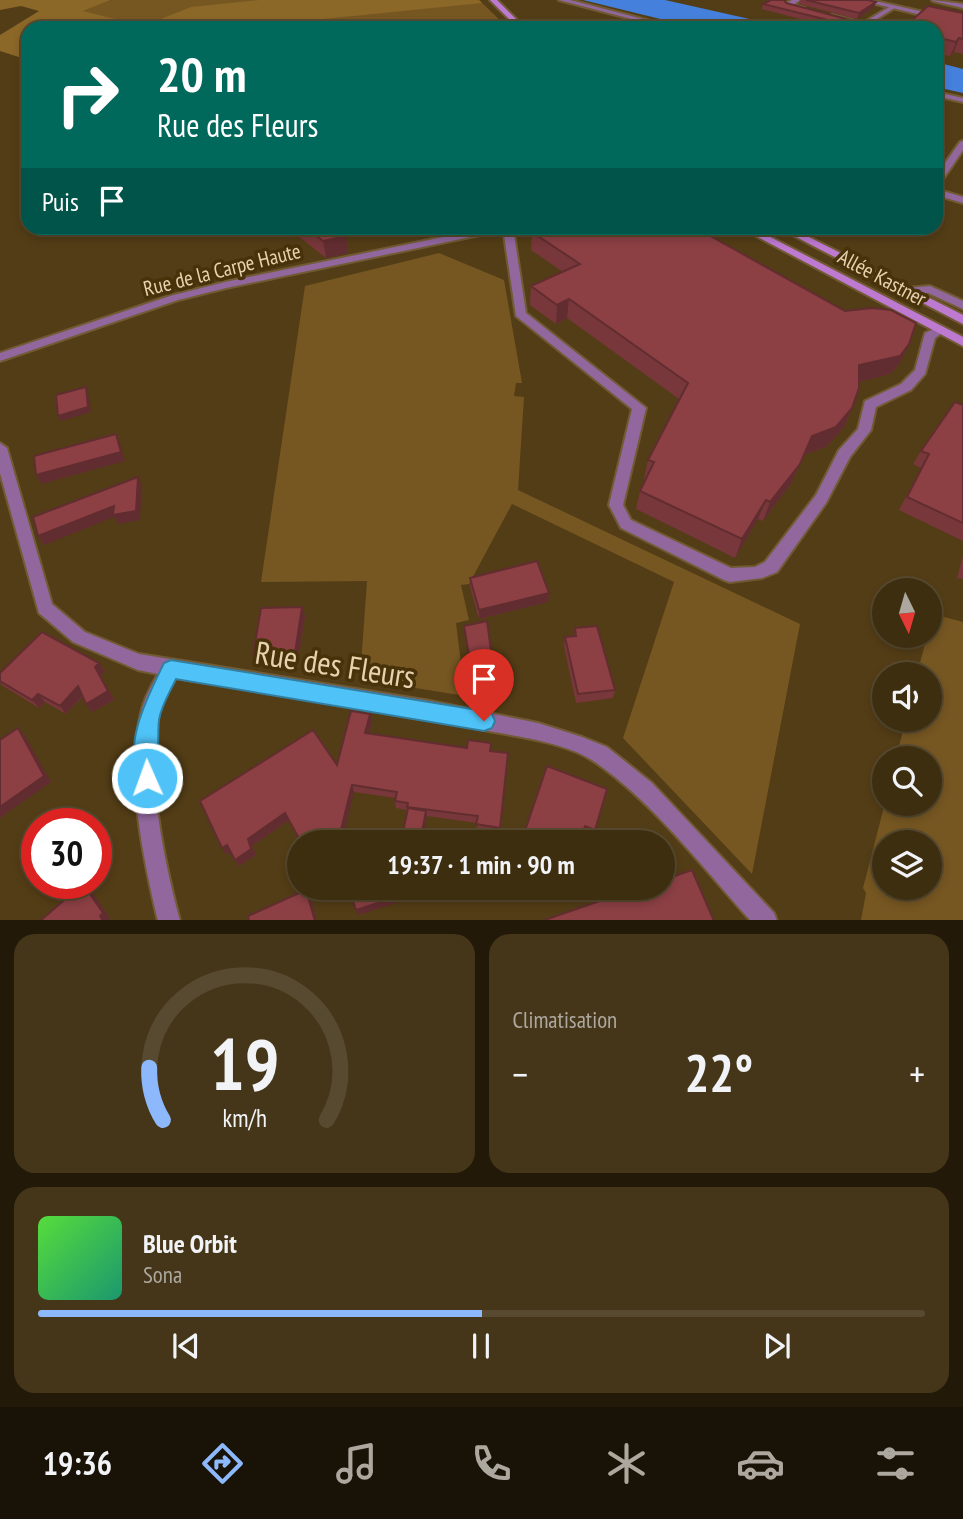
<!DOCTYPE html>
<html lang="fr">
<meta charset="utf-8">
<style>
body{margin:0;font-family:"PT Sans Narrow",sans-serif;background:#453619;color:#f1f3f6;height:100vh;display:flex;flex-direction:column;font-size:26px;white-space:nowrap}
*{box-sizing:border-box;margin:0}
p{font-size:23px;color:#ada89f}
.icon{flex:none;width:38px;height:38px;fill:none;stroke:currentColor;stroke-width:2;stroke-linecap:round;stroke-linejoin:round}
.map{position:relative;height:920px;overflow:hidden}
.drawer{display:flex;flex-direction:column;gap:14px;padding:14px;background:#221909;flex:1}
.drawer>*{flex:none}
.top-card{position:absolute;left:21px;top:21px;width:922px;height:214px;border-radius:21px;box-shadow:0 4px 10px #0003,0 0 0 2px #574a30;background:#00695c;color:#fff;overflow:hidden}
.needle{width:46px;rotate:175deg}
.controls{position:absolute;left:872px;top:578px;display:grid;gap:14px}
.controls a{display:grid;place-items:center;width:70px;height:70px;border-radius:50%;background:#3e2e10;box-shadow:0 4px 10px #0003,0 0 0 2px #574a30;font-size:35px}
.speed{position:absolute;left:21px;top:808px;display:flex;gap:14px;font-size:35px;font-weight:700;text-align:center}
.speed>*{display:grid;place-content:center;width:91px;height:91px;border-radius:50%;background:#3e2e10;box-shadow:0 4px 10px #0003,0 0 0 2px #574a30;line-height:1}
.speed .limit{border:10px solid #d22;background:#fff;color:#111}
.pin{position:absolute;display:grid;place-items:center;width:60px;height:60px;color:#fff;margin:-72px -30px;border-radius:50% 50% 50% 0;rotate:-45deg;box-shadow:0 0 7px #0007}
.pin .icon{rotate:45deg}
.me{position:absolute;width:77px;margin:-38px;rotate:358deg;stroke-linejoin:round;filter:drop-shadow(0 0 5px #0008)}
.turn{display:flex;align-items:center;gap:24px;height:147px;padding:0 21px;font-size:32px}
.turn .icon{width:91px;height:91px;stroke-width:2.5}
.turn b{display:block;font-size:49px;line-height:60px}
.then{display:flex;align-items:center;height:66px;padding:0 21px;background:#0003;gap:14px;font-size:26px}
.big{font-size:52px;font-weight:800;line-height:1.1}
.drawer .tile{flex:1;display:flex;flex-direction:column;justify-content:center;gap:10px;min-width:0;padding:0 24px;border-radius:21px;background:#453619}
.drawer .dial{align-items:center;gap:0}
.dial svg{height:182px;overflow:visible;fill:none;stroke:#574a30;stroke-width:7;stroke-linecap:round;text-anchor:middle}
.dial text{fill:#f1f3f6;stroke:none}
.song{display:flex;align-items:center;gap:21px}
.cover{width:84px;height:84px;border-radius:10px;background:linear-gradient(135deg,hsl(110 70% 55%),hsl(160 70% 35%))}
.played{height:7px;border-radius:4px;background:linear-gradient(90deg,#8db9fc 50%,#574a30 50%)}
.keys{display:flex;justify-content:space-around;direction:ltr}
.heat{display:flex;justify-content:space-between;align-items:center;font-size:38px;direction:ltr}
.drawer .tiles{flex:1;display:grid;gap:14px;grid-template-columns:1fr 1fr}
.tile:last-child{grid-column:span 2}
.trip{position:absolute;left:287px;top:830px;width:388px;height:70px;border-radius:35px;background:#3e2e10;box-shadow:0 4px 10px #0003,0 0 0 2px #574a30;font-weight:800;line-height:70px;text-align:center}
.menu{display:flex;height:112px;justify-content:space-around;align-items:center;background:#191206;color:#ada89f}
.menu .icon{width:49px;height:49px}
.menu .selected{color:#8db9fc}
.menu b{font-size:32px;color:#f1f3f6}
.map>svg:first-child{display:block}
.green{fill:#765722;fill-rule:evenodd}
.forest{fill:#8b6728}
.water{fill:#4480dc}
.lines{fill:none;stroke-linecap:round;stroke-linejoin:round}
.lane-casing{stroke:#715b34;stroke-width:4}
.street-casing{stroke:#715b34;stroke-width:4}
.secondary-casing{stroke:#715b34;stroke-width:4}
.lane{fill:#92679e;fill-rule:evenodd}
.street{fill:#92679e;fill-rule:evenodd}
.secondary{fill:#be79d1;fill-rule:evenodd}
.wall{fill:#78373a}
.shaded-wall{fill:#622d30}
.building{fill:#8c4044;stroke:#622d30;stroke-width:2}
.route{fill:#4fc3f7;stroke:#337fa1;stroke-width:2}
.labels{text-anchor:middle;stroke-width:7;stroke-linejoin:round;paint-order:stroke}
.far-street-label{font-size:21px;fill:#e7d1ae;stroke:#48320a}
.near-street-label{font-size:32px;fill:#e7d1ae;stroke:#48320a}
</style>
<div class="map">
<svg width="963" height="921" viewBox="0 0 963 921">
<rect width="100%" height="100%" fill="#533d16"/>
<path class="green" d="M111,0H479L508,28H139L82,11Z
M439,253L504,280L522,383H516L514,396L524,397L518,490L800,624L752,874L623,738L674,582L512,504L469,584L461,585L469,620L456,623L465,696L360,679L367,581L261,582L305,286Z
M933,614L963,622V920H861L866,893L863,888L885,803H929V758H896L906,719H929V674H917ZM884,842H929V887H884Z"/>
<path class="forest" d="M0,0H111L83,11L143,26L191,7L259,0H479L482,3L233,28H28V60L0,51V35L39,11L21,6L0,10Z"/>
<path class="water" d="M583,0H665L789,28H697Z
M936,62L963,69V93L936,87Z"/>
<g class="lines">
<defs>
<path id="lane" d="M792,0H800L793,5L805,8V10L785,6V4Z
M932,0L963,4V8L933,1Z
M891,6L896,7L864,27L829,17L832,15L863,23Z
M963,141V150L939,185L936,186V176L960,142Z
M936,189L963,197V203L936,195Z
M503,228H513L526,313L646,408L623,505L631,520L731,568L755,567L765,562L816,495L839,450L858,429L865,401L901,384L915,370L925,333L940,326L946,330L935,338L925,374L911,390L876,407L871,430L850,457L826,503L777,572L762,578L730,582L724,580L621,528L609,505L632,409L516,316Z
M930,286L963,301V309L928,293L907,294L901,291L907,288Z"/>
<path id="street" d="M559,0H570L677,28H666Z
M859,0H871L963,21V25Z
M936,92L963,98V102L936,96Z
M487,228H504L499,231L226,288L178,300L0,361V353L170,296L225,282Z
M0,443L7,448L52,604L85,632L139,654L430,701L538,723L582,737L607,747L652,783L774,913L777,921H751C703,868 653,802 595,762C568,743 521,737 489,731C385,709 280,694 175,678C169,688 162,699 159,712C145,773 164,860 180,921H158C143,858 126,777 141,713C144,699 151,686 158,674L138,670L73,642L39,613L0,473Z"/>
<path id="secondary" d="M490,0H497L525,28H518Z
M741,228H753L963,337V346Z
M779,228H791L963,315V324Z"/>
</defs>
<use href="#lane" class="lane-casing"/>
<use href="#street" class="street-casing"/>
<use href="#secondary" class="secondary-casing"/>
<use href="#lane" class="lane"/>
<use href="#street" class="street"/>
<use href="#secondary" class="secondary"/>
</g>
<path class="wall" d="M800,0H868L876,2L874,7L857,19L799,4Z
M785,2L786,3L848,25L844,28H835L762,9L763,4Z
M963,13V54L954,52L950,56L936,53V28Z
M288,228H342L346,236L348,253L326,258Z
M532,232L900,363L890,374L859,382L852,408L844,427L827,446L804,455L792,482L763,521L758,519L735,558L636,509L640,491L646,480L644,479L648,460L679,399L567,318L556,324L530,305L531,286L563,272L531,250Z
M963,405V541L899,510L921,468L913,464L921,451Z
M963,556V579L957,578Z
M470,578L549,593L548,602L479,619L470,587Z
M305,616L298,662L257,664L253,655Z
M464,626L492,658V663L470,666Z
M575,628L615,690L613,698L576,703L564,646L565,637L574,636Z
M99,663L105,671L101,676L114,700L92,712L86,704L83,696L66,714L45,702L39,708L3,686L0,683V673Z
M372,722L369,734L508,753L500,835L477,831V823L427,816L407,810L396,808L395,801L396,798L354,792L289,820L252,846L256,855L239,866L231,852L227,855L222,848L337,765Z
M607,789L593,837L583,833L581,842H558L548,838L547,842L524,841V834Z"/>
<path class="shaded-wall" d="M876,2L874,7L857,19L859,13Z
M850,20L848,25L842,28L844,24Z
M959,38L954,52L950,56L956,42Z
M346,236L348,253L326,258L323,241Z
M569,299L567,318L556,324L557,305Z
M909,344L900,363L890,374L851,384L859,365Z
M86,387L88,392L91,412L61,421L58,416Z
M852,408L844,427L827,446L804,455L812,436Z
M116,434L120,444L125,461L41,484L36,475Z
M800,464L792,482L763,521L770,502Z
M138,477L142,486L140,520L118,524L114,517L44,545L38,536Z
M766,500L758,519L735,558L742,539Z
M549,593L548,602L479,619V610Z
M302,607L305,616L298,662L295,653Z
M99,663L105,671L101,676L114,700L92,712L86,704L95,667Z
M78,686L84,694L66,714L60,706Z
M38,694L45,702L39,708L32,700Z
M370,714L372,722L367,741L365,733Z
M18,728L24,734L51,782L0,818V807Z
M352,785L354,792L342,842H338Z
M426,811L427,817L422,842H420Z
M285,813L289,820L252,846L256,855L239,866L235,860L248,839Z
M227,845L232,852L227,855L222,848Z
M83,884L90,889L110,918L108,921H103Z
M429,887H447L358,915L356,910Z
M306,890L310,896L317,921H315Z"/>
<path class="building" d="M771,0H784L786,3L850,20L844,24L763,4Z
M806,0H868L876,2L859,13Z
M928,6L963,13V39L959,38L956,42L936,37V28H903Z
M306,228H342L346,236L323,241Z
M544,228H696L845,311L872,308L891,310L916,323L909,344L900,356L859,365V388L852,408L836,427L812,436L800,464L770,502L766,500L742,539L640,491L654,462L648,460L688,383L569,299L557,305L531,286L580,264L532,232Z
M86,387L88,407L58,416L56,395Z
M955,402L963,405V523L907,497L929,454L921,451Z
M116,434L121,452L36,475L34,456Z
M138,477L136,511L113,515L114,506L38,536L33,517Z
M537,561L549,593L479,610L470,578Z
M302,607L295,653L253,655L261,608Z
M487,621L492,658L470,661L464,626Z
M597,626L615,690L578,694L565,637L576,636L575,628Z
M42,632L99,663L95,667L108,691L86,704L78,686L60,706L38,694L32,700L0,681V673Z
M351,711L370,714L365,733L467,748L468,740L491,743L490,751L508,753L500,828L476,824L478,816L407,807L408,803L395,801L397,792L352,785L338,842H301L285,813L248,839L251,849L235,860L227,845L222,848L200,801L313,730L337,765Z
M18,728L44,776L0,807V740Z
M547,766L607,789L595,830L585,826L580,842H577L549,831L546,842L524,834Z
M408,808L426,811L420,842H401Z
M692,870L714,921H542L640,887H663V880Z
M83,884L103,913L100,916L103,921H40Z
M349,887H429L356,910Z
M306,890L315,921H249L248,916Z"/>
<path class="route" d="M171,660L484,711L492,714L495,721L492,728L484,731L176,679C170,692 161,706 159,720C157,737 160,773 155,786L147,789L140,786C122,744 146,700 164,663Z"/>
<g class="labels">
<g class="far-street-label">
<text transform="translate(222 270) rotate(-14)" y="7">Rue de la Carpe Haute</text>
<text transform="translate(882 278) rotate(28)" y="7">Allée Kastner</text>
</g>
<g class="near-street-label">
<text transform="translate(335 665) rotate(9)" y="11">Rue des Fleurs</text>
</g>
</g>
</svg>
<div class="controls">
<a><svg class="needle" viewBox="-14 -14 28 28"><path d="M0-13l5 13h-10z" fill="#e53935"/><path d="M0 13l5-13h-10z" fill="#ada89f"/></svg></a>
<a><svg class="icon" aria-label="sound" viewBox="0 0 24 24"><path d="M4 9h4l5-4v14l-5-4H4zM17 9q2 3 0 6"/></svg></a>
<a><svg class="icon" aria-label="search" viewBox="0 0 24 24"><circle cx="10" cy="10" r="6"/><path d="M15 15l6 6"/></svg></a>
<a><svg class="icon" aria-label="layers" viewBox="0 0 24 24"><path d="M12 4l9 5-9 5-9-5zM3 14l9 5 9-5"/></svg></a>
</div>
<div class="speed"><div class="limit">30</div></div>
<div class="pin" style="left:484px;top:721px;background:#d93025"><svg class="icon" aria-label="arrive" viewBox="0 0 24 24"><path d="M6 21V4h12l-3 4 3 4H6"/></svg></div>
<svg class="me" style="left:147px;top:778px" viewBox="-20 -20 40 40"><circle r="17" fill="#4fc3f7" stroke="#fff" stroke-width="3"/><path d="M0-11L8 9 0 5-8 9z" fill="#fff"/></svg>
<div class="trip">19:37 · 1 min · 90 m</div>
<div class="top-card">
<div class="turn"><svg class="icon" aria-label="right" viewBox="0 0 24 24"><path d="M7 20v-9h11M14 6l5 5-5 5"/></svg><div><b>20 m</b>Rue des Fleurs</div></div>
<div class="then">Puis<svg class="icon" aria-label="arrive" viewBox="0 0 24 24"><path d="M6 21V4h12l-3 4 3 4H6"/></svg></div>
</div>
</div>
<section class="drawer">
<div class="tiles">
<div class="tile dial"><svg viewBox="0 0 100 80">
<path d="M14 69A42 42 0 1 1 86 69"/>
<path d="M14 69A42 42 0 0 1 8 46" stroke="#8db9fc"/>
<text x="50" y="56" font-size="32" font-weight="700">19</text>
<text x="50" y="72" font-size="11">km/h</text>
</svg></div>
<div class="tile"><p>Climatisation</p>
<div class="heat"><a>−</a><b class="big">22°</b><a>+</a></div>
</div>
<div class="tile">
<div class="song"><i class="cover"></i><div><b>Blue Orbit</b><p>Sona</p></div></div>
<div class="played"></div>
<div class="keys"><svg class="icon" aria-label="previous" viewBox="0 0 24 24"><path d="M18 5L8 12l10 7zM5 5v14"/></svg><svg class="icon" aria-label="pause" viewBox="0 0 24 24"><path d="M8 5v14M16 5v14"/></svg><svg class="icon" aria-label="next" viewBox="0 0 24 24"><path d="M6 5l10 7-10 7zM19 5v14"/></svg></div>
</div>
</div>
</section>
<nav class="menu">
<b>19:36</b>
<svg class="icon selected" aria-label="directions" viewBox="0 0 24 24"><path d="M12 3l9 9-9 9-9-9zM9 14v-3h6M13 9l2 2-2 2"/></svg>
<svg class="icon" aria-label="music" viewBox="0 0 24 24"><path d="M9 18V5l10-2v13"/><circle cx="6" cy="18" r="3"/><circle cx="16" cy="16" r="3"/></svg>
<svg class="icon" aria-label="phone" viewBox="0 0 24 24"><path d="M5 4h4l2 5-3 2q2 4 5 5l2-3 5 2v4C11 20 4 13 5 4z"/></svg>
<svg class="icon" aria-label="climate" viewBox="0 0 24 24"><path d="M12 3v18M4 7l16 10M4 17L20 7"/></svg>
<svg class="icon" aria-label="car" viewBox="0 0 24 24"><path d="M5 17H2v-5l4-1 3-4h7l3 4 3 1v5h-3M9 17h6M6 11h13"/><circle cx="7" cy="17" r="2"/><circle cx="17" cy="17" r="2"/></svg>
<svg class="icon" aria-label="filters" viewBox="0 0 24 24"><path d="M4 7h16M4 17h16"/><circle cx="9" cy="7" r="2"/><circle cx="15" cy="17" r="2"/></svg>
</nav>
